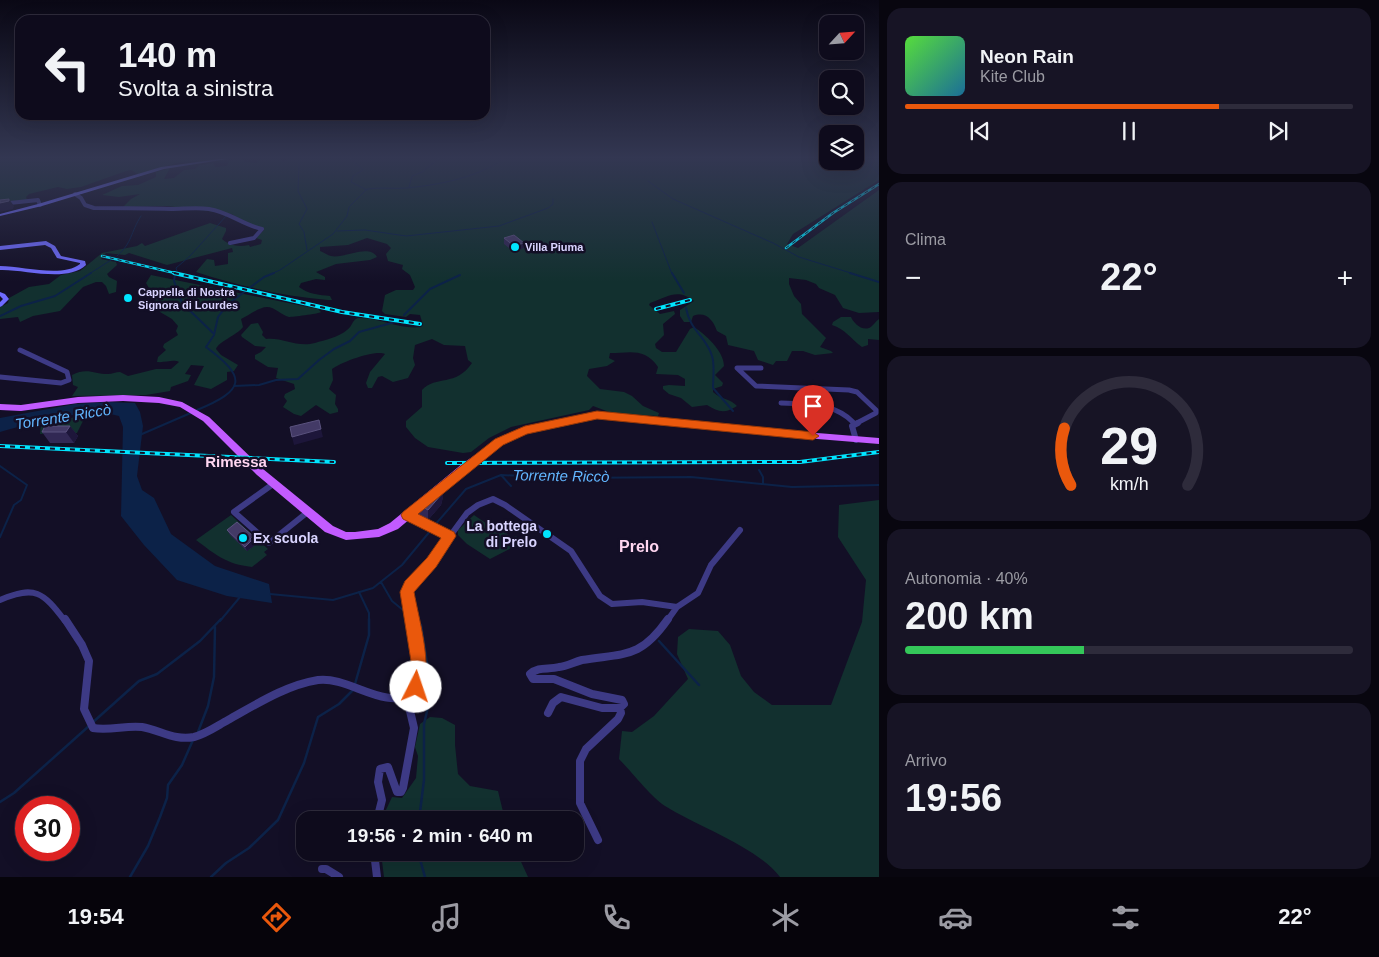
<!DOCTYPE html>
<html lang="it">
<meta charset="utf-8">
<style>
body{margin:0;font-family:Arial,sans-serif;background:#171425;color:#f1f3f6;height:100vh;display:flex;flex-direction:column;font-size:19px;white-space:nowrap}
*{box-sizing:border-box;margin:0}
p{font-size:16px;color:#9b9ba3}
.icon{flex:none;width:28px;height:28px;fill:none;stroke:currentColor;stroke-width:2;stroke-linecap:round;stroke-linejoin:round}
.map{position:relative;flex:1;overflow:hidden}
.sheet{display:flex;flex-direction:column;gap:8px;padding:8px;background:#08060f;width:500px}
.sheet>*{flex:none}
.top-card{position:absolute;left:15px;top:15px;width:475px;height:105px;border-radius:15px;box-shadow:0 5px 20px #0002,0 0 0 1px #2e2b3b;background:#0e0b1c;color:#f1f3f6;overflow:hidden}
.needle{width:32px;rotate:64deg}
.tools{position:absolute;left:819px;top:15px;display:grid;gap:10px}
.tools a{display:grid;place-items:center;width:45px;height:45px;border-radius:10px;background:#0e0b1c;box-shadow:0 5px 20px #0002,0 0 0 1px #2e2b3b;font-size:25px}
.speed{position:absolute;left:15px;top:796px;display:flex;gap:10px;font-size:25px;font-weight:700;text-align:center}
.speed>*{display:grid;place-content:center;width:65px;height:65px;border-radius:50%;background:#0e0b1c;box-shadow:0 5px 20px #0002,0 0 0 1px #2e2b3b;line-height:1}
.speed .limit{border:8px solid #d22;background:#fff;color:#111}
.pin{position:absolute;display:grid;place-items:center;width:42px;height:42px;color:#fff;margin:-51px -21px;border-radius:50% 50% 50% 0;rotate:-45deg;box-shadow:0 0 5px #0007}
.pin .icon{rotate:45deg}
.me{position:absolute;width:55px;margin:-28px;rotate:4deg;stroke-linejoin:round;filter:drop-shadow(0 0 4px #0008)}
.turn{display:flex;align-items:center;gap:18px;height:105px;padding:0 20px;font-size:22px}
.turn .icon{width:65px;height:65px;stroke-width:2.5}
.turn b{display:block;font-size:35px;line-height:42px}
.big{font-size:38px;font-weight:700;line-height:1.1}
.sheet .widget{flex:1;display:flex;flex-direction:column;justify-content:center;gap:8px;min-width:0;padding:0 18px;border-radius:15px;background:#171425}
.sheet .dial{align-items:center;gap:0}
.dial svg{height:130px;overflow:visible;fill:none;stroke:#2e2b3b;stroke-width:7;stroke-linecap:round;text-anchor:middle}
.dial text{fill:#f1f3f6;stroke:none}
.song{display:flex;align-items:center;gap:15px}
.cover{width:60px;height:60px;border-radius:8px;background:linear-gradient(135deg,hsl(110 70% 55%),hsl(200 70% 35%))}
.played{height:5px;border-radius:2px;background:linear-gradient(90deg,#ea580c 70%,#2e2b3b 70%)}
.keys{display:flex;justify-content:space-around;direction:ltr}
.heat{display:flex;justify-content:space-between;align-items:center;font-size:28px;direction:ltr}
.charge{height:8px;border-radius:4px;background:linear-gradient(90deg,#34c759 40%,#2e2b3b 0)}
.trip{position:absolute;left:296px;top:811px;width:288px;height:50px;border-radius:15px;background:#0e0b1c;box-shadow:0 5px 20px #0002,0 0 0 1px #2e2b3b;font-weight:700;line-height:50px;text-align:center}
.dock{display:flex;height:80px;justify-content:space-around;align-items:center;background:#06040b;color:#9b9ba3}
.dock .icon{width:35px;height:35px}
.dock .selected{color:#ea580c}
.dock b{font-size:22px;color:#f1f3f6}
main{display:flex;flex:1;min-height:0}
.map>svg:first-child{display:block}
.green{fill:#12302f}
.water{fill:#0c2248}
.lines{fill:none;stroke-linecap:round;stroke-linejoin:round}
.stream-far2{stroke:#0c2248;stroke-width:1}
.stream-far1{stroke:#0c2248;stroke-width:2}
.stream{stroke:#0c2248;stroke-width:2.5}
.street-far3{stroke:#3d3a85;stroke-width:4}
.street-far2{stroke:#3d3a85;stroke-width:5}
.street-far1{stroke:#3d3a85;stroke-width:6}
.street{stroke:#3d3a85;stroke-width:8}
.secondary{fill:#6f6bff;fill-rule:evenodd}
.primary{fill:#c25bff;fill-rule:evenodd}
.rail-far1-casing{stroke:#00e5ff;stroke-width:2.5}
.rail-casing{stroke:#00e5ff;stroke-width:4}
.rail-far1{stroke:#130f26;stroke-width:1;stroke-dasharray:4;stroke-linecap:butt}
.rail{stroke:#130f26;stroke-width:2;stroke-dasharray:5;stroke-linecap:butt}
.wall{fill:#312854}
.shaded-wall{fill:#1d163a}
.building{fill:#433a66;stroke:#5a527e}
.route{fill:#ea580c;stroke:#983908}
.poi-dot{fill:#00e5ff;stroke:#130f26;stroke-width:2}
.labels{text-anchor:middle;stroke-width:5;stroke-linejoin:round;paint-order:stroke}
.far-poi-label{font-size:11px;font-weight:bold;fill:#d9d4ff;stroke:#130f26;text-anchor:start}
.poi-label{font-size:14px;font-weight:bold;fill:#d9d4ff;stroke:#130f26;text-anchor:end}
.water-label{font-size:15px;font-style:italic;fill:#62b6ff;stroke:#130f26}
.neighbourhood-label{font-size:15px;font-weight:bold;fill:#ffd6f0;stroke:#130f26}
.quarter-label{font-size:16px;font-weight:bold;fill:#ffd6f0;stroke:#130f26}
</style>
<main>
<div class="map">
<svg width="879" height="877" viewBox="0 0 879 877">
<rect width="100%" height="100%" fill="#130f26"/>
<path class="green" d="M0,159H223L180,162L138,174L131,170L126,171L81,187L67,189L58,187L29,194L26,197L27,200L0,203Z
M234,159H242L245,162L256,163L262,159H281L283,162L287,159H827L828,161L879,159V180L793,234L787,244L798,248L879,190V312L859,313L843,308L835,295L819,288L816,284L806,280L789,278V284L794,296L801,304L802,314L826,338L820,347L831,351L833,353L815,355L803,351H792L787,361H776L773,365L758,360L754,351L728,345L726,336L717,331C713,320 706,311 693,316L691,322H684L680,316V310L694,301C677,288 668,297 650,303L649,305L660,314L674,311L675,314L663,324L664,335L655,344L656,348L662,352H676L690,329L694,327C705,334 724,351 724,366L715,375L723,383L722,386L713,389V392C720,399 731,399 737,406C725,414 718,412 707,405L692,407L681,398L669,394L663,389V386L669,385L685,386V379L678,375L656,374L658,367C645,347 629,353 610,353L609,358L615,361L607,366L589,369L587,376L600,389L624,392L632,396L643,406L659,413L658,416L612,413L593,406L589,410L511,427L489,438L471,452L463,453L428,447L415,438L406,427V421L422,407V390C436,375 456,387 472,363L468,360L465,346L444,345L432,339L415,345L413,358L415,365L408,378L393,382L382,376L378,377L372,388H368L366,383L370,372L385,354C376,349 341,362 332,369L333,380L329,389L336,395L335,404L338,409V412L330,414L316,405L301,416L294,414L283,407L287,401L284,397L285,394L295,389L294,384L276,378L278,368L268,367L255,359V355L261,352L266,347L255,346L242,337L241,335L251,324L258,323L263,332L262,335L266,339C282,337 297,348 315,343C325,340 339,337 347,330C353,326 352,318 360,318C381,318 400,330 421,327L423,325L420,315L410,314L406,317L385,314L382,311L385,295L396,290H413L415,287L410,275L402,269L403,265L388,261L386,254L391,248L387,244L367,238L348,245L320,247V251C323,252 327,255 331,256C344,259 369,243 377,257L370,260L336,264L316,272L325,277V280L316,279L301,283L299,287C308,294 319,295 330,296L332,300H328C283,296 239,286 196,272L207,259L214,260L215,266L228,264V253L233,252L232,248L167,265L129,253L125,255L106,253L101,259L116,262L117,265L107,274L109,277L117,281L116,292L109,294L106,286L102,282H96L83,287L60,311L33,316L20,322L18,317L0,319V307L8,303L9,298L29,287L49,284L61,275L80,271L102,253L137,246L142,243L145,246L210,223L226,228V231L222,239C230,246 239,247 249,245L250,247L261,244L262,240L256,238L264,230L239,220L232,214L167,206L123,207L131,199L140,194L119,197L102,195L122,186L138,185L156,177V172L170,168L164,179L174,178L184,170L195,169L200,165L214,163L215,167L227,166L229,161Z
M151,275L318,309L321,312C318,314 292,317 289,317C281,315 275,307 267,307C259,307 248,316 241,319L243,327C236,336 219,341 216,349L221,355L238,365L234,371L227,372V380L211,389L194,385L204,366L191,365L185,374L191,375L188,381L171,387L170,391L146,395L72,396L78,387L73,385L72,375C87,367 94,374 108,374C112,374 116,372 120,372L128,376L156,369H171L179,362C173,359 165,363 157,362L158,357L166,350L163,347L164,344L178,335L176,331L178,326L172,319L160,312L154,300L158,288H149L146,283Z
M851,317C853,322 861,331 869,328C872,327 876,321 879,319V340L868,339V345L862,347C851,339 845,329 832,325L833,322L841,317Z
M75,417H85L77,433L40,434L41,425Z
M879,500V877H780C757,847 697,826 665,806C651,797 632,772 619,759L622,731L632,732L654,716L688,679L677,654L678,637L689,629L718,631L730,645L741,676L754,692L772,705H831L862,622L866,580L838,537L839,505Z
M231,515L268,549L264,552L267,555L252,567C226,564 216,555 196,540Z
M474,515L490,526L494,522L512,538L516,536L523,542L490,559L467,544L458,535V530Z
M430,717L442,718L455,725V745L458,774L470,786L498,791L505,820H384L385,812L392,797L402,798L416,778L418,756L415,747L420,724Z
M381,853H517L528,877H384Z"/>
<path class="water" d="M108,402L135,403L140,412L143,426L137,476L142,490L154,498L171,534L215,566L269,584L272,603L227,596L177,580L144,545L121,516L123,427L119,416C85,407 34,423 0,432V418L75,404Z"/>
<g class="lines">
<path class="stream-far2" d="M351,159L363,170L353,176L351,182L367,190
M861,159L872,163
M876,159L870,165L879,174
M299,163L298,191L307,209L299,224L304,232L307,250
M648,181L673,199L773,243L799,257L854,274
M409,187L412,176L422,172L438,159
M652,222L672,274
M337,231L365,230L406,236L499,226L548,208L553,204V199
M117,256C133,242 130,233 141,216
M177,271L176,268L190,256L227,215
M89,274L111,260
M271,274L280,270L333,234L347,216L349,207L367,189C380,187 393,189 406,188C438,185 477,178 503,159"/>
<path class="stream-far1" d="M672,273L684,293
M850,273L879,282
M175,274L174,281L182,303L213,333
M686,308C690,331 706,336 712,356C715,365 713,379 713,388L733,411
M404,315L430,289L460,275
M0,316L21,306L55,296L91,273
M234,386L259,385L276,380L298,379L319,360L334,349L350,341L359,332L395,322
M197,410C245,390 248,378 206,347L214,335L218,317L227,305L264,277L274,273
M142,434L193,412
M0,466L27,485L21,500L14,505L0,537
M759,470L763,477V484
M501,475L511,486
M434,526L466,489L501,475L567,478L691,477L792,487L879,485
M381,582L392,601L409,615
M359,592L369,613V621
M270,594L333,600L373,588L402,565L431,530
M415,619L417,621
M220,621L240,597"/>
<path class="stream" d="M415,619L421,625L429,676L428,707L424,724V780L419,820
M659,641L699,685
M355,684L369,635V619
M92,723L139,681L157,674L200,641L221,619
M198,732L208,706L214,677L215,627
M0,802L14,793L89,726
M418,852L425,877
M130,877L148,846L160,817L167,798L168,785L182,765L193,740
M211,877L226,863L249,848L278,820L304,763L318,717L339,704L354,689"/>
<path class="street-far3" d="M75,194L81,198L85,205L94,208C120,208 145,208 171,209C183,209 197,207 209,209C229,212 243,225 262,229L254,238L230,243
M0,204L38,200L40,205"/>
<path class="street-far2" d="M761,368H737L756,386L849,390L857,392L876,410V413L855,424
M0,377L61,383L69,380L67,372L20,350
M781,403C807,404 835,403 854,423"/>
<path class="street-far1" d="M856,440L852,426L858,423
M273,484L234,512L269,543L309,511
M408,515L450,536
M0,600C35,585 43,592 65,621
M413,621L407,592L410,585L431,562L467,513L478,505L493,499L505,505L571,551L600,596L612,604L642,602L677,607L698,593L711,565L740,530
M667,621L677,607"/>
<path class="street" d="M65,619L82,645L89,661L84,709L93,728C110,731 126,725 142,727C160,730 175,741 194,737C206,734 217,726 228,720C255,705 286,685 318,680C349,676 384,711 413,693L418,673L413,619
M548,713L553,703L561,697L602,708H620L624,704L622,700L592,694L554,679H533L530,674C539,666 548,670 559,667C567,666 574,662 582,660C625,653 640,659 668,619
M377,820L382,800L378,782L380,769L388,767L397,792H401L403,788L414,728L407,698
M598,840L580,803V761L586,749L618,719L621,713L620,708
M374,852L377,877
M322,869H326L339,877"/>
<path class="secondary" d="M219,159H228L164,169L42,206L0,216V214L38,204L161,167Z
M46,241L55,246L61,256L85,261L86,265C67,283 24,269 0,270V266C23,266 62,278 80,264V263L57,258L51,248L45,245L0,250V246Z
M0,292L5,294L9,299L2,306L0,307V302L3,299L0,296Z"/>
<path class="primary" d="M123,395L159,397L182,402L209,417L263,469L333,526L346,532H355L378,529L390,523L462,464L504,435L533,425L580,415L603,412L755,428L879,438V444L755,434L603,418L580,421L534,431L510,439L468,470L398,529L379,537L346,540L325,532L257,475L203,421L180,407L159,403L123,401L78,403L21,411L0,410V404L21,405L78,397Z"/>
<defs>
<path id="rail-far1" d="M786,248L833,213L879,184
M102,256L179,274"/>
<path id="rail" d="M174,273L342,312L420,324
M656,309L690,300
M0,446L334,462
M447,463L800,462L879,452"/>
</defs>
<use href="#rail-far1" class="rail-far1-casing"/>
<use href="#rail" class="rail-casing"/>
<use href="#rail-far1" class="rail-far1"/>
<use href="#rail" class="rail"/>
</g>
<path class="wall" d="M504,238L524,248L514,252L504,244Z
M70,426L78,436L74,443H50L42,432Z
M443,497L441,505L428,520L418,514V504Z
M227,530L253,536L255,541L253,544L254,546L247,551L230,535Z"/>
<path class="shaded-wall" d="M9,199L14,206L13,209L0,212V203Z
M524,243V248L514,252V246Z
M70,426L78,436L74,443L66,432Z
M321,429L323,437L294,445L292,437Z
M443,487V497L441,505L428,520V510Z
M253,536L255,541L253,544L254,546L247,551L245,547L250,539Z"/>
<path class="building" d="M9,199V201L0,203V200Z
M514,235L524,243L514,246L504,238Z
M319,420L321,429L292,437L290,427Z
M45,426H70L66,432H42Z
M441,485L443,487L441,495L428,510L418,504Z
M237,522L253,536L250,539L251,541L245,547L227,530Z"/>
<linearGradient id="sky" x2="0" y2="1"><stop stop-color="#0a0815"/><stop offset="0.56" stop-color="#333752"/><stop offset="1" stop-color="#333752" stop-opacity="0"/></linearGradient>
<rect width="879" height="282" fill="url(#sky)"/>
<path class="route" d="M597,411L813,432L819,436L813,440L597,419L527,434L503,445L418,514L454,532L456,536L436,567L414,592C419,620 433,666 422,693L416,695L411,693L409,687L411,661L400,592L405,581L427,558L441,538L403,519L401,515L403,512L495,439L525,426Z"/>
<g class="poi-dot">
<circle cx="515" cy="247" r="5"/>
<circle cx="128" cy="298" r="5"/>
<circle cx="547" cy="534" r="5"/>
<circle cx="243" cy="538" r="5"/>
</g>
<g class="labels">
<g class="far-poi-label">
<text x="525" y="251">Villa Piuma</text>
<text x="138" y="296">Cappella di Nostra<tspan x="138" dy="13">Signora di Lourdes</tspan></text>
</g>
<g class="poi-label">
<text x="537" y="531">La bottega<tspan x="537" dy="16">di Prelo</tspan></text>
<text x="253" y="543" text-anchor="start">Ex scuola</text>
</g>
<g class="water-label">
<text transform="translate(63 417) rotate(-9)" y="5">Torrente Riccò</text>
<text transform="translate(561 476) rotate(1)" y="5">Torrente Riccò</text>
</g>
<g class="neighbourhood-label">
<text x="236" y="467">Rimessa</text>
</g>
<g class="quarter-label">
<text x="639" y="552">Prelo</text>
</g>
</g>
</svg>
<div class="tools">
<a><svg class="needle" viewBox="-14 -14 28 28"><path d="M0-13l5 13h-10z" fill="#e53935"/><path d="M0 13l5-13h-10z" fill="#9b9ba3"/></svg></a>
<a><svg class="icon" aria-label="search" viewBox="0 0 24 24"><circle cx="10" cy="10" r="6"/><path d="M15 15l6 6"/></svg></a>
<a><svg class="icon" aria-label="layers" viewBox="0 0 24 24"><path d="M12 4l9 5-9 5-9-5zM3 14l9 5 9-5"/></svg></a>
</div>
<div class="speed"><div class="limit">30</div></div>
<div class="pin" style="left:813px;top:436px;background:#d93025"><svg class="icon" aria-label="arrive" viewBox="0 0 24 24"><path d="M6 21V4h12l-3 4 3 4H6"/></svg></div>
<svg class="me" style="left:416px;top:687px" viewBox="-20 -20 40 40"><circle r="19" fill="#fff"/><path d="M0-13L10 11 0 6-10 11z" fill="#ea580c"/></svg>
<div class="trip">19:56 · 2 min · 640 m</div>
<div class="top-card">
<div class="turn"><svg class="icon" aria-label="left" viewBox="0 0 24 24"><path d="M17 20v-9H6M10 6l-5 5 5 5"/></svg><div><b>140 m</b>Svolta a sinistra</div></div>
</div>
</div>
<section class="sheet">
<div class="widget">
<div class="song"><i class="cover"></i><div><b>Neon Rain</b><p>Kite Club</p></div></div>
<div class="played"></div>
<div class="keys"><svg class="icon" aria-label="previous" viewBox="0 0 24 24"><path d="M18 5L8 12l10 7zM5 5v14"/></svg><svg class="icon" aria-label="pause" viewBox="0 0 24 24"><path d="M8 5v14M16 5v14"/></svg><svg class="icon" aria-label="next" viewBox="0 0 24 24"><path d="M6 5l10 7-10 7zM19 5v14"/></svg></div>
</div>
<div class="widget"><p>Clima</p>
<div class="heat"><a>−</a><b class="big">22°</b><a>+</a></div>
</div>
<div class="widget dial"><svg viewBox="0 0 100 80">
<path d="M14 69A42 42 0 1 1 86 69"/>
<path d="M14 69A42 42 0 0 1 10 34" stroke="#ea580c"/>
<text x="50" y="56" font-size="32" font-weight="700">29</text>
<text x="50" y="72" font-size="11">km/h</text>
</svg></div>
<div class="widget"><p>Autonomia · 40%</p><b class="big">200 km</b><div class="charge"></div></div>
<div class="widget"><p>Arrivo</p><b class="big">19:56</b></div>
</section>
</main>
<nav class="dock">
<b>19:54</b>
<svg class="icon selected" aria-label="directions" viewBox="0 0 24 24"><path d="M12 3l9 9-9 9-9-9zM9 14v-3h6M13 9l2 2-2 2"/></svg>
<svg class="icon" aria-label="music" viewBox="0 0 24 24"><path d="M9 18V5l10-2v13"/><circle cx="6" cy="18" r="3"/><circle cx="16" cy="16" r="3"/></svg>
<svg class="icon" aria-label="phone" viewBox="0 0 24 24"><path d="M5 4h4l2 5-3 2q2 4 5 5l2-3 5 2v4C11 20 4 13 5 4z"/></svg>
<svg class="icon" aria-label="climate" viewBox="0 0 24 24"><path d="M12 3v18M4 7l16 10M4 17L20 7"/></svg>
<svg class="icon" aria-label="car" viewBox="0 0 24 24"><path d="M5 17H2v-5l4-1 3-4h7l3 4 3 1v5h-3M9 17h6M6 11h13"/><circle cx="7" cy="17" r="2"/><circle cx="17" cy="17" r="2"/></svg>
<svg class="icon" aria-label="filters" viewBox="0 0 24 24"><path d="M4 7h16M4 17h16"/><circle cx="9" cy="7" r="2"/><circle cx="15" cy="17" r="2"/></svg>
<b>22°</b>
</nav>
